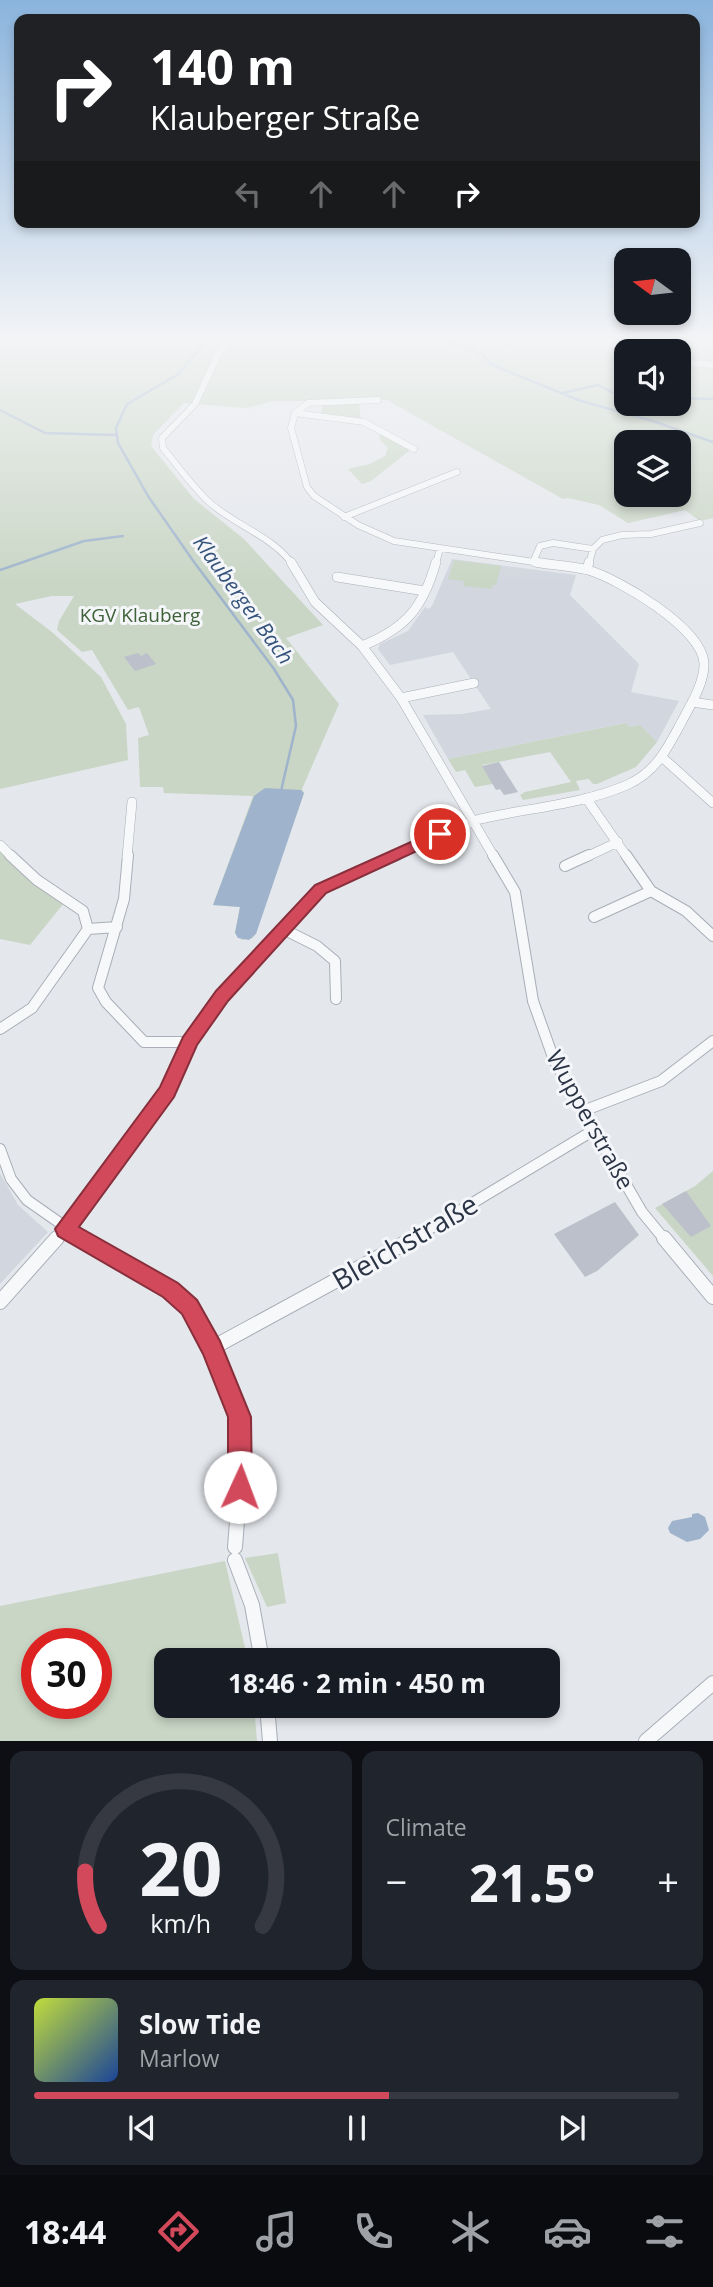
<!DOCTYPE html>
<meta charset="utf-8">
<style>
body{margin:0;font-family:"Open Sans",sans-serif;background:#20242c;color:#f1f3f6;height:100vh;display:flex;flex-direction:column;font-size:26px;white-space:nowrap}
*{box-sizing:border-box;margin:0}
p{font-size:23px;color:#9ea1a6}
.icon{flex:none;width:38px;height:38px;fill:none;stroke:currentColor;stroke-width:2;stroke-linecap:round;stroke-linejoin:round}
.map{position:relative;height:1741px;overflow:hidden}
.side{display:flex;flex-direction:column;gap:10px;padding:10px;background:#0d0f14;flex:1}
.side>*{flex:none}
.banner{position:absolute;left:14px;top:14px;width:686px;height:214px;border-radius:14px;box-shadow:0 4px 10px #0003;background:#202124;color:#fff;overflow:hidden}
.needle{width:46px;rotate:285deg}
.controls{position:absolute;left:614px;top:248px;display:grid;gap:14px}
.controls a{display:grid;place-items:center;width:77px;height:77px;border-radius:14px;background:#171b24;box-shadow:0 4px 10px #0003;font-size:35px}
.speed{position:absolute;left:21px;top:1628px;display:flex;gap:14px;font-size:35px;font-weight:700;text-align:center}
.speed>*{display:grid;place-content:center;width:91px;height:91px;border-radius:50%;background:#171b24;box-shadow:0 4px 10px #0003;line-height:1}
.speed .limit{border:10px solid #d22;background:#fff;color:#111}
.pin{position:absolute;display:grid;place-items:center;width:60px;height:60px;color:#fff;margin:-30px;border:4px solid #fff;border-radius:50%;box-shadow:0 2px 7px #0007}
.me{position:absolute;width:77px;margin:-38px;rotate:2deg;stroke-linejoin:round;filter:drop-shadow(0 0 5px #0008)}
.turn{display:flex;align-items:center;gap:24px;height:147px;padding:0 21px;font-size:32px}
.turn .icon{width:91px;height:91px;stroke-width:2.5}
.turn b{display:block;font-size:49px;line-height:60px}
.lanes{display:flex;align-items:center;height:66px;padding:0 21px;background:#0003;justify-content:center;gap:35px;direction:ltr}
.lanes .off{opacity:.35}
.big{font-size:52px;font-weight:700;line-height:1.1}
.side .tile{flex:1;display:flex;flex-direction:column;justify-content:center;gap:10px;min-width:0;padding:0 24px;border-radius:14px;background:#20242c}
.side .dial{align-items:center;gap:0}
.dial svg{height:182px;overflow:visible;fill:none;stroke:#363941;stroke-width:7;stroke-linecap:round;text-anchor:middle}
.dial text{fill:#f1f3f6;stroke:none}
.song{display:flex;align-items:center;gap:21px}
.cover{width:84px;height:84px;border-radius:10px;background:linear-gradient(135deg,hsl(70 70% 55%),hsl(220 70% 35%))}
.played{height:7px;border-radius:4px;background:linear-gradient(90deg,#d1495b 55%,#363941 55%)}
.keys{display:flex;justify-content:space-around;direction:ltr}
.heat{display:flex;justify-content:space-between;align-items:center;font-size:38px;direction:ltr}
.side .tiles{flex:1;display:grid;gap:10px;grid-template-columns:1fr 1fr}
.tile:last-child{grid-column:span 2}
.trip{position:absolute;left:154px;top:1648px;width:406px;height:70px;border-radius:14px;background:#171b24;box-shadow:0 4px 10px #0003;font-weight:700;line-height:70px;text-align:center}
.menu{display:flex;height:112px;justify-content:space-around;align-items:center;background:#090b0e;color:#9ea1a6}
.menu .icon{width:49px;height:49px}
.menu .active{color:#d1495b}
.menu b{font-size:32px;color:#f1f3f6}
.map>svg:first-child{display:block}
.built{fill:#d2d6de}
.green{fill:#c9d6c5;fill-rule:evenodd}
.water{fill:#9fb4cc}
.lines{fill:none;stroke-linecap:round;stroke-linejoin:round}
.stream{stroke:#9fb4cc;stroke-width:2.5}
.building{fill:#bbc0ca}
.street-far3-casing{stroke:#a9aeb7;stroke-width:7}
.street-far2-casing{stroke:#a9aeb7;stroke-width:10}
.street-far1-casing{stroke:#a9aeb7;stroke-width:12}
.street-casing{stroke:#a9aeb7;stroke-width:16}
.street-far3{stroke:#f7f8fa;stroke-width:6}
.street-far2{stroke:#f7f8fa;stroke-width:9}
.street-far1{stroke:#f7f8fa;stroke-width:10}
.street{stroke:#f7f8fa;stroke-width:14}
.route{fill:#d1495b;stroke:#882f3b;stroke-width:2}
.labels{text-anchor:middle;stroke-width:6;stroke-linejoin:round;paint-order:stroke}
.far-park-label{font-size:19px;fill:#3f6138;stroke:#f4f6f9}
.far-water-label{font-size:21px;font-style:italic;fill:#34527a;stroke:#f4f6f9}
.street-label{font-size:23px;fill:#2b3445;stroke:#f4f6f9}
.near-street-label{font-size:28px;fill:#2b3445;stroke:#f4f6f9}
</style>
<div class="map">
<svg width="713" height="1741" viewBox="0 0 713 1741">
<rect width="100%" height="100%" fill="#e4e7ec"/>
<path class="built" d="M452,559L576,575L570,595L639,664L631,692L679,701L657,742L640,725L629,727L625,723L448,759L423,715L462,714L491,709L453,652L390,665L378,649L380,644L408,631L425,607L429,609L432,606Z
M0,1173L18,1205L48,1232L0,1284Z"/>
<path class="green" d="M604,339L626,352V404H679V352H636L610,339H713V518L700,521L685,510L628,523L599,505L568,498L563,499L387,400L359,402L361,420L321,415L323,401H274L246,408L184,403L153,435L151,446L194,499L244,539L323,625L286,638L339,704L302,789L304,793L253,938L242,940L235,933L240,907L213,905L253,796L164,793L163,787H140L138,738L149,735L139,707L128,710L92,650L82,652L57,630L59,621L74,596H52L15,604L52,632L101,677L126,724L128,760L0,789V340ZM626,443H679V495H626Z
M379,432L410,450L371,481L362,484L348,469L370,464L385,456L388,448L380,440Z
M454,560L501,566L496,585H492L491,589L463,586L464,581L448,579Z
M626,723L629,727L640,725L657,742L636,767L597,784H593L589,779L576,781L580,790L523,800L520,795L525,792L571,782L550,752L482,765L493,784L475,787L465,770L456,772L448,759Z
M0,850L64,903L30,945L0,939Z
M713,1171V1276L655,1208L695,1186Z
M278,1553L286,1603L267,1607L245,1558Z
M225,1561L248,1661H166V1706H254L257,1741H0V1606ZM37,1643H96V1703H37Z"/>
<path class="water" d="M265,788L301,790L304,793L256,934L249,940L238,938L235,933L240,907L213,905L254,796Z
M698,1513L705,1517L709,1530L700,1539L687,1542L670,1533L668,1528L672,1521L692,1517V1514Z"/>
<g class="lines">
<path class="stream" d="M209,339L177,375L127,404L116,428L118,443L148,496L194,562L274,669L293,700L296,726L281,791
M440,339L482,354L490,364L581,401L653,421L713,442
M563,393L598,385L626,399
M679,398L713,399
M0,410L45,433L115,435
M624,413L633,404
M0,570L84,541L123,536"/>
</g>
<path class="building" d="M138,653L141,656L147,653L156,664L135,671L124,657Z
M499,762L504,770L518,792L504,795L500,789L496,790L482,766Z
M686,1191L711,1226L691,1237L662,1204Z
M615,1202L639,1235L597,1271L585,1277L554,1234Z"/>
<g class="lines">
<defs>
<path id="street-far3" d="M231,339L219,352L195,404L162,438L163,448C178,466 192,486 209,502C233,524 275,538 292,564
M607,339L631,352
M679,362L713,365
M378,400L308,403L295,413L291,428L307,487L314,496L358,525L394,541L547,564
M295,413L364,422L414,449
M344,517L457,472
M533,562L540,546L553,543L593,549
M436,564L440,548
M589,564L593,549L602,540L622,535L651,534L700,523"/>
<path id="street-far2" d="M291,562L315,602L362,646L401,698L494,857
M587,570L589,562
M337,577L425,591
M362,646C406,628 423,608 436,562
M401,698L474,683
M692,702L713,705
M663,758L713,803
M586,798L627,857
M0,845L12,857
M127,857L132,802
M393,857C420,845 448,827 476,820C526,808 580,805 627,785C656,772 667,749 681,723C690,706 705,682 704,663C702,628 619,579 588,570C571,566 552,565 535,562
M586,857L618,842"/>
<path id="street-far1" d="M10,855L37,880L83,911L88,929L117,927
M128,855L124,899L98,988L106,1002L144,1042H189
M493,855L515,892L533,1001L554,1060L642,1212L665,1240
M626,855L651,891L686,911L713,936
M565,866L589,855
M594,917L651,891
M283,929L317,946L335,961L336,999
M0,1029L32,1008L88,929
M583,1111L661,1081L713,1041
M0,1149L11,1179L27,1200L84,1240
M56,1240L168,1092L189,1042L222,996L321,889L397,855
M411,1240L594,1130"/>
<path id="street" d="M81,1238L171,1290L189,1307L212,1348L240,1417L241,1470L235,1547
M664,1238L713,1297
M0,1302L57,1238
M212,1348L414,1238
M235,1560L252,1605L262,1661
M267,1706L270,1741
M646,1741L713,1683"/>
</defs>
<use href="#street-far3" class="street-far3-casing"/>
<use href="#street-far2" class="street-far2-casing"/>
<use href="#street-far1" class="street-far1-casing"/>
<use href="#street" class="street-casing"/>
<use href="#street-far3" class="street-far3"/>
<use href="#street-far2" class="street-far2"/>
<use href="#street-far1" class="street-far1"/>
<use href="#street" class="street"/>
</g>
<linearGradient id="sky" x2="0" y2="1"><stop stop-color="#8bb4dd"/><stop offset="0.58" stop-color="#f3f4f6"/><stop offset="1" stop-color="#f3f4f6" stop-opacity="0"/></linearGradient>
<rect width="713" height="583" fill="url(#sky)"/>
<path class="route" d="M440,829L448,834L445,838L326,893L228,1001L197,1045L174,1097L79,1227L178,1283L197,1300L220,1341L251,1417L252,1487L248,1496L240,1499L231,1496L228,1487V1417L203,1354L182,1314L163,1297L58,1236L55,1229L160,1087L183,1037L216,991L315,885Z"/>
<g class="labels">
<g class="far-park-label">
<text x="140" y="622">KGV Klauberg</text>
</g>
<g class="far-water-label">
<text transform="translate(243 600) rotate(54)" y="7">Klauberger Bach</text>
</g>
<g class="street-label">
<text transform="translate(590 1120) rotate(61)" y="8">Wupperstraße</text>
</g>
<g class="near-street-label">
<text transform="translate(405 1242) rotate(-30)" y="10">Bleichstraße</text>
</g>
</g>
</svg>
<div class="controls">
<a><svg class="needle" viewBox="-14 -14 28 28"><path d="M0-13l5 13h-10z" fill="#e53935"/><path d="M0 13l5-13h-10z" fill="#9ea1a6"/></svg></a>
<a><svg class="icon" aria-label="sound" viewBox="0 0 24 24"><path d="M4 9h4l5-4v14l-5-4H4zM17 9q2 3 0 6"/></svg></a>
<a><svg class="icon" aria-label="layers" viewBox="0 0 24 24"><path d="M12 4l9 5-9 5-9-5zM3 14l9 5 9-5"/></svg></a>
</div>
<div class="speed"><div class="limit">30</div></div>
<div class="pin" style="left:440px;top:834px;background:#d93025"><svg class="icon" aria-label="arrive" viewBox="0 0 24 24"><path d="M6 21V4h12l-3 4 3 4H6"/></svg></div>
<svg class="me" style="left:240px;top:1487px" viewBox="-20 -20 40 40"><circle r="19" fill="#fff"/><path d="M0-13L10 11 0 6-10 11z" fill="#d1495b"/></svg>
<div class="trip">18:46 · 2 min · 450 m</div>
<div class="banner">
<div class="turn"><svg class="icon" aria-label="right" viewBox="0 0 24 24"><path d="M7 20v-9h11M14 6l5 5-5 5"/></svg><div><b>140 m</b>Klauberger Straße</div></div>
<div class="lanes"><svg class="icon off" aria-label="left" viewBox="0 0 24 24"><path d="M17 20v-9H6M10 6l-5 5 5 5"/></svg><svg class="icon off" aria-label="ahead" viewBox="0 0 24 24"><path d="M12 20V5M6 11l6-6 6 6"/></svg><svg class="icon off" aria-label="ahead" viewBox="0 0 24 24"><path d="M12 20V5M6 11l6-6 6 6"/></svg><svg class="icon" aria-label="right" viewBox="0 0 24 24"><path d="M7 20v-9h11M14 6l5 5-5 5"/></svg></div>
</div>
</div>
<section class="side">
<div class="tiles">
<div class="tile dial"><svg viewBox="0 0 100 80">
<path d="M14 69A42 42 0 1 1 86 69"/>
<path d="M14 69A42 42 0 0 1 8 45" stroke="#d1495b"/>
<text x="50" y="56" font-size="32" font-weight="700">20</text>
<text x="50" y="72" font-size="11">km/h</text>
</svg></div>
<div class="tile"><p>Climate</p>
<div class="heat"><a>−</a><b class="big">21.5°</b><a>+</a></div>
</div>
<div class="tile">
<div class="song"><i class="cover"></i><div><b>Slow Tide</b><p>Marlow</p></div></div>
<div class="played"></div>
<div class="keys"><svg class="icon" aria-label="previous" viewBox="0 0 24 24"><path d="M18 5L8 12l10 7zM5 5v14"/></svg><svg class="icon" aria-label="pause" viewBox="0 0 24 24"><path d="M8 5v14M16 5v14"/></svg><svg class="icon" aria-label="next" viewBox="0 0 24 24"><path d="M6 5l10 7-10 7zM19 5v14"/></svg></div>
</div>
</div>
</section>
<nav class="menu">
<b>18:44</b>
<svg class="icon active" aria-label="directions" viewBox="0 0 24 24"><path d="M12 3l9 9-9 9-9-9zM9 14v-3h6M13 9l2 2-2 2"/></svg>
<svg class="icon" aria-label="music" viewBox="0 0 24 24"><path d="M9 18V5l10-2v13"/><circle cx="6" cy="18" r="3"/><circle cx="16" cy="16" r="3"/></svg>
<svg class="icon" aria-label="phone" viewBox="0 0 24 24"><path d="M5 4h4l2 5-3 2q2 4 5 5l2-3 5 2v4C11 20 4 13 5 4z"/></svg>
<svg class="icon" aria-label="climate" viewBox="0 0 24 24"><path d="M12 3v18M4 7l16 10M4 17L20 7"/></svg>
<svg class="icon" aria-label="car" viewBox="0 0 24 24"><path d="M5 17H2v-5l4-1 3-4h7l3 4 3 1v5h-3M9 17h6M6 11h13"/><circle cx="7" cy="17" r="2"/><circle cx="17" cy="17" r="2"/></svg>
<svg class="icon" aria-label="filters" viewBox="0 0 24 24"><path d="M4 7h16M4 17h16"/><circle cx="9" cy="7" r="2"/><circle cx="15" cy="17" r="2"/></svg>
</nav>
